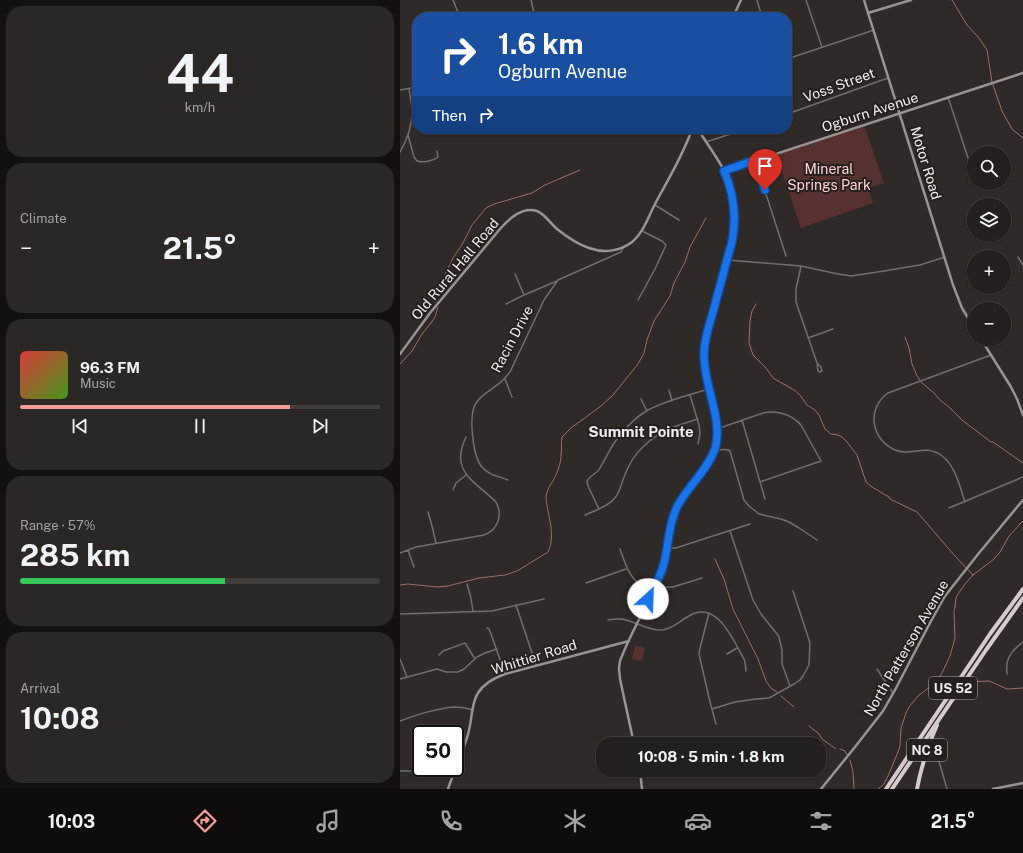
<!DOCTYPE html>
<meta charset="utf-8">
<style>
body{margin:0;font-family:"Public Sans",sans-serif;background:#2b2727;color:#f1f3f6;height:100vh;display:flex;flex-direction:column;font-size:15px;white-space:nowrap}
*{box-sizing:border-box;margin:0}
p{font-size:13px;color:#a3a2a4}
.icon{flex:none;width:22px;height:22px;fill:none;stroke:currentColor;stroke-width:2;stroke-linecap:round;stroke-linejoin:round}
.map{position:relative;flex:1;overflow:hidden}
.details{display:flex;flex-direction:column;gap:6px;padding:6px;background:#131110;width:400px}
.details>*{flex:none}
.hud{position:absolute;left:12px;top:12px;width:380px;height:122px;border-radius:16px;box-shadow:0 1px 3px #0004,0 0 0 1px #403d3c;background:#1a4fa0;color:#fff;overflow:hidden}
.fabs{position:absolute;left:567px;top:146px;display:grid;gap:8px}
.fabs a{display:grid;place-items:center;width:44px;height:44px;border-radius:50%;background:#231f1e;box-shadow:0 1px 3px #0004,0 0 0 1px #403d3c;font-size:20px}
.speed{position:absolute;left:12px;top:725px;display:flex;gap:8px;font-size:20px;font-weight:700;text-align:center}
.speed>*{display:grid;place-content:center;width:52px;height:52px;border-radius:50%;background:#231f1e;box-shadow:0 1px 3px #0004,0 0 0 1px #403d3c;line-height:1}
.speed .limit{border:2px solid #111;border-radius:6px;background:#fff;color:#111}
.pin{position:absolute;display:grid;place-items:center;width:34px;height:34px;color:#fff;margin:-41px -17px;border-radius:50% 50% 50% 0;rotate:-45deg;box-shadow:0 0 4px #0007}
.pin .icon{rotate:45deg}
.me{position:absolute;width:44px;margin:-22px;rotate:25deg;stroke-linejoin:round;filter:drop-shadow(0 0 3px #0008)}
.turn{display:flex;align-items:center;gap:14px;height:84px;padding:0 20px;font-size:18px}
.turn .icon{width:52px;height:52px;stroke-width:2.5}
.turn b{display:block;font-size:28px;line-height:34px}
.then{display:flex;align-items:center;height:38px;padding:0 20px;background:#0003;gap:8px;font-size:15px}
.big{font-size:30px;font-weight:700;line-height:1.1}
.details .widget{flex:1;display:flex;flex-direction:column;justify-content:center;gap:6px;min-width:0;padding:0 14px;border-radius:16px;background:#2b2727}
.details .dial{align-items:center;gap:0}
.dial b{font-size:52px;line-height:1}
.song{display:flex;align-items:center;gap:12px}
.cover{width:48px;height:48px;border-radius:6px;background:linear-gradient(135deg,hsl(0 70% 55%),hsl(100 70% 35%))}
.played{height:4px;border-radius:2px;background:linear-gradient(90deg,#f59c96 75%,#403d3c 75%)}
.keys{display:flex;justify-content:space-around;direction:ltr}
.heat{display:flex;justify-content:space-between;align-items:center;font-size:22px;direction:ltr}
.charge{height:6px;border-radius:3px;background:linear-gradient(90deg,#34c759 57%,#403d3c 0)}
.trip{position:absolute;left:196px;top:737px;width:230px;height:40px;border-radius:16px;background:#231f1e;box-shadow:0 1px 3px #0004,0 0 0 1px #403d3c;font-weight:700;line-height:40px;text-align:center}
.dock{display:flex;height:64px;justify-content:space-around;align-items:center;background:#0e0c0c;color:#a3a2a4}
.dock .icon{width:28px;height:28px}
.dock .selected{color:#f59c96}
.dock b{font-size:18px;color:#f1f3f6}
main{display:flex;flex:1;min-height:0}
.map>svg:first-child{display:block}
.green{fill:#57312f}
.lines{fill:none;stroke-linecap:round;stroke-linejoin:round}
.stream{stroke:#9c706d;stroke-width:1}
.street{stroke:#716e6d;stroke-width:1.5}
.secondary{stroke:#999493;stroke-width:2.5}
.highway{stroke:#d4cbca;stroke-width:4}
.route-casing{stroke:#114b97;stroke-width:10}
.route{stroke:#1a73e8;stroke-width:7}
.labels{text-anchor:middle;stroke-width:4;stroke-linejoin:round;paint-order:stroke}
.shield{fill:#261f1f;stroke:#b4afae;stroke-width:1}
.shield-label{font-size:13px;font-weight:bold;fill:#f1edec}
.street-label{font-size:14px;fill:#f1edec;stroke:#261f1f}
.park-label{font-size:14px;fill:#fdd3d0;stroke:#261f1f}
.neighbourhood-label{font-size:15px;font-weight:bold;fill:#f1edec;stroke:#261f1f}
</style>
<main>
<section class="details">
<div class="widget dial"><b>44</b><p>km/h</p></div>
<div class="widget"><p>Climate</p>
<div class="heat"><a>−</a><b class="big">21.5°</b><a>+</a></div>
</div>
<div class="widget">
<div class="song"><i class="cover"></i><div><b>96.3 FM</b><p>Music</p></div></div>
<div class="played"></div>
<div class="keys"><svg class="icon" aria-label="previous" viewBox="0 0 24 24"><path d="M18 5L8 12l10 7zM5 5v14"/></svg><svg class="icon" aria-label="pause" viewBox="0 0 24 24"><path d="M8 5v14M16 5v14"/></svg><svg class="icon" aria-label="next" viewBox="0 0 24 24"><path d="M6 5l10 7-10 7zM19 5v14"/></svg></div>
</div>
<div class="widget"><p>Range · 57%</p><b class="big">285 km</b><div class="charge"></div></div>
<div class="widget"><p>Arrival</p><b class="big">10:08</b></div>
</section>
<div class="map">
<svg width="623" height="789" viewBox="0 0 623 789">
<rect width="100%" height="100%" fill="#2f2928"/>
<path class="green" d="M464,125L484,183L468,188L473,203L401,228L376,154Z
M235,646L245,648L242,661L232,659Z"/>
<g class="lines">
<path class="stream" d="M552,0L567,25L579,38L587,50L592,82L602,111L612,129L623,138
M36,302L38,290L53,258L63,243L72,225L86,208L94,204L132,193L145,185L180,170
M356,304L352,311L350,321L349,343L353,355L366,368L373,378L394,390L400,395L407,405L415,410L419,415L425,429L431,434L438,435L442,437L447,442L457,455L466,482L472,487L489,497L490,499L517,512L555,556L573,575
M505,337L509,348L512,364L517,376L522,383L534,393L541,401L549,407L562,420L591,442H593L623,463
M0,364L12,351L22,334L31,323L35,317L38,307
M315,559L324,579L333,609L358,659L366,681L371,688L377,692
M0,585L8,584L37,587L48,586L79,578L105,575L117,571L148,552C156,535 148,517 146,499C146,491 150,486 154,479C157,473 161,463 161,456C162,449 161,443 162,437L171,428L201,406L213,395L238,364L244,353L247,340L254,321L270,296L274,283L285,262L290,247L306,218
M555,607L556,598L558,594L565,584L573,575L594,559L600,552L609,536L623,521
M554,610L555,607
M537,682L544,684L555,682
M566,682L589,681L607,689L623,688
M381,696L394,707
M409,726L419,734L422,739L436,749
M440,749L445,751L447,755
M450,760L453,772L454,789
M478,789L484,784L488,776L498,752L500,746L501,728L506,713L509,707L518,696L535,683L542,673L550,656L555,638L554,611"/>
<path class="street" d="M53,0L60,17
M131,0L135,17
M357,0L362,17
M406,0L422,47
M282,17L294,13L295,17
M387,59L474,30
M0,90L17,87
M387,93L393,112L488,78
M548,97L570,164
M8,135L14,157L17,161C23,163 33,161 38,157L37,151
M306,142L346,129
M0,152C7,140 12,126 12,112C12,104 10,96 9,89
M355,160L386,256
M255,205L279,220
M618,257L623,265
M328,260L401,266L438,274L451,276L484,271L520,265L545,257
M401,266L396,289V302L417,363L418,371L420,372L422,371L421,367L417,363
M115,274L124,295
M238,300L255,269L266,245L262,241L242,231
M106,304L124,295L157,281
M408,338L433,329
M105,379L112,397
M269,390L272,401
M290,395L299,425L300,433L298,444
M241,399L247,411
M342,420L365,499
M317,429L363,413C377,410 391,414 401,425L421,461L360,482
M315,449C320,451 325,448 330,451L344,500L349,506L359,514L381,519L389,522L399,528L417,540
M108,480C98,476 88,475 81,466C73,455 68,415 76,403C83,392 96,388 104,379C106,377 108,374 110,372L144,300L158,280L221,252L223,248
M53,490L56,483L66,475
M565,502C560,487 555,465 542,456C525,443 510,457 495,450C471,439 466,409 488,393L591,355
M549,508L623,477
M199,509L188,486L187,481C190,475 197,474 200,468C206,458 210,448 217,439C224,429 237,416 248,410C267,400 289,395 309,389
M28,512L32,526L36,543
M185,515C194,511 207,507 214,499C220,493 221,484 224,477C228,466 235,454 244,446C259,431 278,425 298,419
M330,531L353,600L361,614L377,634L379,637L382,650V664L390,686
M267,548H276L285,545L350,524
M220,549C227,570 231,582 252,592
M8,550L14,567
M0,553L16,547L84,535C98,530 103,515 96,502C75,481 49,472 66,437
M186,583L226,569
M67,584L71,598L73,612
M256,584L265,587H273L302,578
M116,605L136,665
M309,613L300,648L299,654L310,702L316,724
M0,614L92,611L144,599
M208,620C214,619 221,618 226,620C238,623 250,631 262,630C273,629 279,621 289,616C317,599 333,640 344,659L345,662L346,671
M87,628L89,629L91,634L105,674
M327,654L337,648
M39,655L43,651L65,643L75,659
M0,659L7,677
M477,669L493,693
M607,674C605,659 611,651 623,642
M0,679L37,669L46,672H58L64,669L77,657L85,653L97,649
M312,709L335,702L356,699L369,698L394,684L400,680L403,676L409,665L410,643L393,591
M0,721C15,715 39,708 54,707C61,707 67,708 73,710
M536,751L547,789
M0,771H12"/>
<path class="secondary" d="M464,0L553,285L562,308L574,328
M468,13L511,0
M333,17L341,0
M324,171L623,73
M581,339L611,387L617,399L623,415
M0,354L30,313L100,229C109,219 122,206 137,211C146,215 150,223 157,229C167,237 177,244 189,248C203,253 219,252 232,242C243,233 248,218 254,206C267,181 283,156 292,129
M234,744L220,679L219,668L220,661C232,629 251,600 263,568C270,548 267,528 276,509C286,487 308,472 315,448C323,417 303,385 304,353C305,339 309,325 313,311C324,270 344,224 329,181C322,163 308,146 298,129
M240,770L242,789
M48,789C54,771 63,753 68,734C72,722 71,703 78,693C84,683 94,678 105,674L229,641
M421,789L455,747L483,711L495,690L531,621L545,596L579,553L623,500
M593,789L623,783"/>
<path class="highway" d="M486,789L590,634L623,589
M492,789L586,650L623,598
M517,789C521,767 528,746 537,725"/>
</g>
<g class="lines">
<defs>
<path id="route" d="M248,599C254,588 261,576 264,563C269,544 268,525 277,507C287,487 307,471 315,449C324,420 303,385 304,354C304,339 309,326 313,312C318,294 323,275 328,256C330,250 332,243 333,236C336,214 333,191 324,171L355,160L365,190"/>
</defs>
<use href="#route" class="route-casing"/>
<use href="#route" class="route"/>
</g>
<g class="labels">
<g class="shield">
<rect x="529" y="677" width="48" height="22" rx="3"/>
<rect x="507" y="739" width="40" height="22" rx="3"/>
</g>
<g class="shield-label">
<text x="553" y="693">US 52</text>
<text x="527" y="755">NC 8</text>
</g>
<g class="street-label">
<text transform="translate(439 85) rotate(-20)" y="5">Voss Street</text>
<text transform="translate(470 112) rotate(-18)" y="5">Ogburn Avenue</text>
<text transform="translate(526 163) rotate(73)" y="5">Motor Road</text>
<text transform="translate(55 269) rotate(-50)" y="5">Old Rural Hall Road</text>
<text transform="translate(112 339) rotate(-62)" y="5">Racin Drive</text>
<text transform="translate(506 648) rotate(-60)" y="5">North Patterson Avenue</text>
<text transform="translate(134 657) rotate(-17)" y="5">Whittier Road</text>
</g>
<g class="park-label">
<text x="429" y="174">Mineral<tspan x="429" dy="16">Springs Park</tspan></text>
</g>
<g class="neighbourhood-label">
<text x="241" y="437">Summit Pointe</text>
</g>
</g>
</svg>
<div class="fabs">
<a><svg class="icon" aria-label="search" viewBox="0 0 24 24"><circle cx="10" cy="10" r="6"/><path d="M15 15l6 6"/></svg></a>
<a><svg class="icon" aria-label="layers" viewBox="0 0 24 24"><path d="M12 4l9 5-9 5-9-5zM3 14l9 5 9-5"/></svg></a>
<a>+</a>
<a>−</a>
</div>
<div class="speed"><div class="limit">50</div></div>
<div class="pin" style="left:365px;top:190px;background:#d93025"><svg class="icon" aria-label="arrive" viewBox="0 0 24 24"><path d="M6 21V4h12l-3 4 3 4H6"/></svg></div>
<svg class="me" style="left:248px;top:599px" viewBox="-20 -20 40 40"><circle r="19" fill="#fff"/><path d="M0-13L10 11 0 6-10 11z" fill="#1a73e8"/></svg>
<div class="trip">10:08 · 5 min · 1.8 km</div>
<div class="hud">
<div class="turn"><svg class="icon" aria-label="right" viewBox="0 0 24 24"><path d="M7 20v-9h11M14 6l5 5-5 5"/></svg><div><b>1.6 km</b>Ogburn Avenue</div></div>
<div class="then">Then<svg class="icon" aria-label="right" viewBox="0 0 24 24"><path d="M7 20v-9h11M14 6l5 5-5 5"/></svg></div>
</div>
</div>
</main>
<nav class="dock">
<b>10:03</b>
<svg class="icon selected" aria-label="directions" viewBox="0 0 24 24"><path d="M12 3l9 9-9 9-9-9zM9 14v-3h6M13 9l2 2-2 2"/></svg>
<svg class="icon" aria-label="music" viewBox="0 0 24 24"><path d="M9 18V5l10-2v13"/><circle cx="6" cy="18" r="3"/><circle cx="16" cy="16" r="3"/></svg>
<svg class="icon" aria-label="phone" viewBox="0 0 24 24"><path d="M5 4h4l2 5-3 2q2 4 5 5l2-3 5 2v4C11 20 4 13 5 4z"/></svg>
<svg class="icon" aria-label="climate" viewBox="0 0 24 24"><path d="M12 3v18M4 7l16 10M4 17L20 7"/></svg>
<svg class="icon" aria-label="car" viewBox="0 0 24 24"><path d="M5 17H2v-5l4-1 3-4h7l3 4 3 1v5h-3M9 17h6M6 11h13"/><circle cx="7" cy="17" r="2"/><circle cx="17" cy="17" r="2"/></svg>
<svg class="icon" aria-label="filters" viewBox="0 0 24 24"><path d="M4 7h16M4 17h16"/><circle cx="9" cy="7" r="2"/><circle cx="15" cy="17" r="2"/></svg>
<b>21.5°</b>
</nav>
